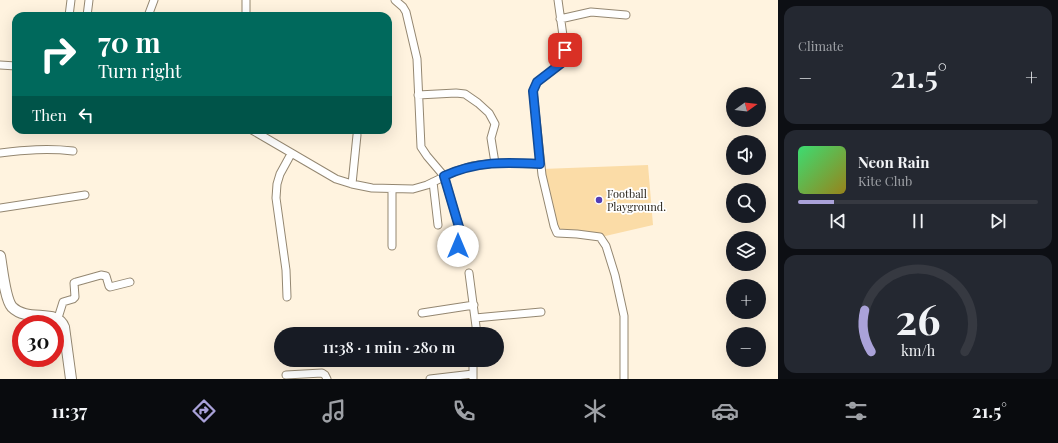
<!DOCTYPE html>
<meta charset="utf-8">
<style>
body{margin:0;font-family:"Playfair Display",serif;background:#242831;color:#f1f3f6;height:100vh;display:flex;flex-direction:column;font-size:15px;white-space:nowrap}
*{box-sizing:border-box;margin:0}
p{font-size:13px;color:#9ea1a6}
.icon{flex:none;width:22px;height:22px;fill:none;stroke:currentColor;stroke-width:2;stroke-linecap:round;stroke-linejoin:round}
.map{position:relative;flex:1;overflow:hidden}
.panel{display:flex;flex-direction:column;gap:6px;padding:6px;background:#0d0f14;width:280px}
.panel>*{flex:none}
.hud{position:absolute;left:12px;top:12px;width:380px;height:122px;border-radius:12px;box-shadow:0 4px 16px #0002;background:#00695c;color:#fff;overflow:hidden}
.needle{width:26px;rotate:75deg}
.buttons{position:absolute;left:726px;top:87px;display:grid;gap:8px}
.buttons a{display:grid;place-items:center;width:40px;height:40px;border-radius:50%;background:#171b24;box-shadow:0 4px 16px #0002;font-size:20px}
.speed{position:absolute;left:12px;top:315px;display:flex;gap:8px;font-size:20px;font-weight:700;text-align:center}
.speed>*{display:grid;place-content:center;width:52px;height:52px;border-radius:50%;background:#171b24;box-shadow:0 4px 16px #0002;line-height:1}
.speed .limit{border:6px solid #d22;background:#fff;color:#111}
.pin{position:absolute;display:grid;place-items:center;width:34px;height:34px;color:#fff;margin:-17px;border-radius:8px;box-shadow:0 2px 6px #0006}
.me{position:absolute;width:44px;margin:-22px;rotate:0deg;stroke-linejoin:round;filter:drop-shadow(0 0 3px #0008)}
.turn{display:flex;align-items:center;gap:14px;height:84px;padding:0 20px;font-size:18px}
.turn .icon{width:52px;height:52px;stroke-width:2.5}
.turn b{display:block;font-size:28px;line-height:34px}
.then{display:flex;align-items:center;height:38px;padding:0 20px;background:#0003;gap:8px;font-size:15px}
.big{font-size:30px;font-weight:600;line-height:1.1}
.panel .tile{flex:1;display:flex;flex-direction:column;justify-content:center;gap:6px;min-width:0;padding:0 14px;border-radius:12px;background:#242831}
.panel .dial{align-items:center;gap:0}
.dial svg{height:104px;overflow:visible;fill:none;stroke:#363941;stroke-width:7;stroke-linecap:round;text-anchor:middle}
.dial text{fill:#f1f3f6;stroke:none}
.song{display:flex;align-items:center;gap:12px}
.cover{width:48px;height:48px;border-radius:6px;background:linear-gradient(135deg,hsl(140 70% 55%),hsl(50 70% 35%))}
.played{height:4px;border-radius:2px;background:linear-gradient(90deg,#aaa2d9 15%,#363941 15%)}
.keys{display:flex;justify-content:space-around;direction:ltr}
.heat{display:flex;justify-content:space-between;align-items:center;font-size:22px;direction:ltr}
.trip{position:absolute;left:274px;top:327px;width:230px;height:40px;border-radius:20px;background:#171b24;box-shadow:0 4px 16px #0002;font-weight:600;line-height:40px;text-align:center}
.menu{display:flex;height:64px;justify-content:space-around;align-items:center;background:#090b0e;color:#9ea1a6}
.menu .icon{width:28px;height:28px}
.menu .on{color:#aaa2d9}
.menu b{font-size:18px;color:#f1f3f6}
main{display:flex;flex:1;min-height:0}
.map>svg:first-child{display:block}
.green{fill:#fbdca7}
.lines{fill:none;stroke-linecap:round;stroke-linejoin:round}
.street-casing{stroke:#948771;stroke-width:9}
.secondary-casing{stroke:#948771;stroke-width:12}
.street{stroke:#fff;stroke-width:7}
.secondary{stroke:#fff;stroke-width:10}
.route-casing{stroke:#114b97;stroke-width:10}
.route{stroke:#1a73e8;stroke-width:7}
.poi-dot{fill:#533eb6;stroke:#fff;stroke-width:1.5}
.labels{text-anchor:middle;stroke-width:3.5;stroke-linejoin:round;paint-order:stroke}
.poi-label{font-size:11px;fill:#2a251c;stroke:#fff;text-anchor:start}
</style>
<main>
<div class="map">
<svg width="778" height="379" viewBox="0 0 778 379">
<rect width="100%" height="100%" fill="#fff3df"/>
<path class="green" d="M648,165L653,225L601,237L557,233L542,169Z"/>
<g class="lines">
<defs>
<path id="street" d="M246,0V16
M395,0L403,7L406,12L417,59L421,147L427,156L444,176L459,227L458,246
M558,0L565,50L563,62L537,82L533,91L542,175L554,226L557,233L577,234L600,237L606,246L615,275L624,316V379
M69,16L71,0
M87,16L89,0
M148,16L154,0
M560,19L591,12L626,15
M0,65L16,66
M418,95L456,93L465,94L478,103L489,113L495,124L491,138L495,163
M252,130L336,179L352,184L372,188L413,189L427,185L456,171L472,166L495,163L540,164
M0,153C25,150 47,148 73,151
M433,182L438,225
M352,184L357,135
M0,208L85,195
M392,246V189
M469,273L477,334
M287,297L286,270L276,198L277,184L280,174L291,154
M422,313L474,305
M58,318L63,302L73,299L75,297L74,283L76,282L101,275L106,276L109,286L110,287L130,282
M475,318L541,312
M473,360V379
M286,375L322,373L325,375L327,379
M430,379L473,374"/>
<path id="secondary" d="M0,256C2,267 5,299 12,307C28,323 57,308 64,327L71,379"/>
</defs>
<use href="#street" class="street-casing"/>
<use href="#secondary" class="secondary-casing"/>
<use href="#street" class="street"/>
<use href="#secondary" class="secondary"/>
</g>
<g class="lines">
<defs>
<path id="route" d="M458,246L459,227L444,176C477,161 505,162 540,164L533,91L537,82L563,62L565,50"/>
</defs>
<use href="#route" class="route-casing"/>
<use href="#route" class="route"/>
</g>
<circle class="poi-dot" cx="599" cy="200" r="4"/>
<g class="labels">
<g class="poi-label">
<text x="607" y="198">Football<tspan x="607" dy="13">Playground.</tspan></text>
</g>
</g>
</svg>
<div class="buttons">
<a><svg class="needle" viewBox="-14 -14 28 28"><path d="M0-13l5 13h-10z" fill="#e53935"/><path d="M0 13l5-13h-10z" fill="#9ea1a6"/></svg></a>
<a><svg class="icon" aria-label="sound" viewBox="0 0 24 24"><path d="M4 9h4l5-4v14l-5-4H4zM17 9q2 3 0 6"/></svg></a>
<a><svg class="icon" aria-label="search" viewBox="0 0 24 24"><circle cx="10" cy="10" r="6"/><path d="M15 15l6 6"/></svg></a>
<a><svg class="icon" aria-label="layers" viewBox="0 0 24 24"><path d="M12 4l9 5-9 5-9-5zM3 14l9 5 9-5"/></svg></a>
<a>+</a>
<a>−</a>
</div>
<div class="speed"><div class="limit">30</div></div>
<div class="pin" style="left:565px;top:50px;background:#d93025"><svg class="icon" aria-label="arrive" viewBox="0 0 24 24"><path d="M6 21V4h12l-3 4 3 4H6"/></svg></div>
<svg class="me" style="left:458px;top:246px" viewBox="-20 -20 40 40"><circle r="19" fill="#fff"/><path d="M0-13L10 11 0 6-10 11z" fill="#1a73e8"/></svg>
<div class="trip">11:38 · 1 min · 280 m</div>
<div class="hud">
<div class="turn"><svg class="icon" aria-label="right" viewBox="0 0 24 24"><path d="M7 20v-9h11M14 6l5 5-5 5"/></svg><div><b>70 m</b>Turn right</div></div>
<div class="then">Then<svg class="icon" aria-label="left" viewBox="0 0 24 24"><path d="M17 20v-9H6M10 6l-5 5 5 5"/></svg></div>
</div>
</div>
<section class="panel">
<div class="tile"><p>Climate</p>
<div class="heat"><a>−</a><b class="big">21.5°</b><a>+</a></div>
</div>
<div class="tile">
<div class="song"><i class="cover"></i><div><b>Neon Rain</b><p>Kite Club</p></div></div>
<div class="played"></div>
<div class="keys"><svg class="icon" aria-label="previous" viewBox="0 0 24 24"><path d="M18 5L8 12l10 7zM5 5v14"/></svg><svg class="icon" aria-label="pause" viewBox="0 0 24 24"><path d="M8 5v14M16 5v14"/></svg><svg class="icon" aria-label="next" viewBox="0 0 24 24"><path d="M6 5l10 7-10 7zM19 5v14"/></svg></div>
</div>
<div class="tile dial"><svg viewBox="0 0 100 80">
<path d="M14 69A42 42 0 1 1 86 69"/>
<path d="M14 69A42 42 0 0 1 9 37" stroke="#aaa2d9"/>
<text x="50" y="56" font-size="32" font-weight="700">26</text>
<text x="50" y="72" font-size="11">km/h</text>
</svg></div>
</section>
</main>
<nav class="menu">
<b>11:37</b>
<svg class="icon on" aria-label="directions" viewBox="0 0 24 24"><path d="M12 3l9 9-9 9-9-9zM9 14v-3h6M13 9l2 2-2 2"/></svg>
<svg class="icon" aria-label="music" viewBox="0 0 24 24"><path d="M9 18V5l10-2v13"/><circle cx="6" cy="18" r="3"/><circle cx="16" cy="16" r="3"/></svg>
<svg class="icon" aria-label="phone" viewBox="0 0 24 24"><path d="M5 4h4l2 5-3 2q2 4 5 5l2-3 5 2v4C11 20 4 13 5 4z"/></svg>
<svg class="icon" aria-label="climate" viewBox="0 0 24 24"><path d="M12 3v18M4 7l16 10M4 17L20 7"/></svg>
<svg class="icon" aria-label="car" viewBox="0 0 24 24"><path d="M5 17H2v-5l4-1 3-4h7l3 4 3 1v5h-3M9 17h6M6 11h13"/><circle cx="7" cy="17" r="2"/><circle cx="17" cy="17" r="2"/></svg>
<svg class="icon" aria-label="filters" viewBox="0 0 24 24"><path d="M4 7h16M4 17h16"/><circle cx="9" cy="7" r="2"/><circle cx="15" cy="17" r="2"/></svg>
<b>21.5°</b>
</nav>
